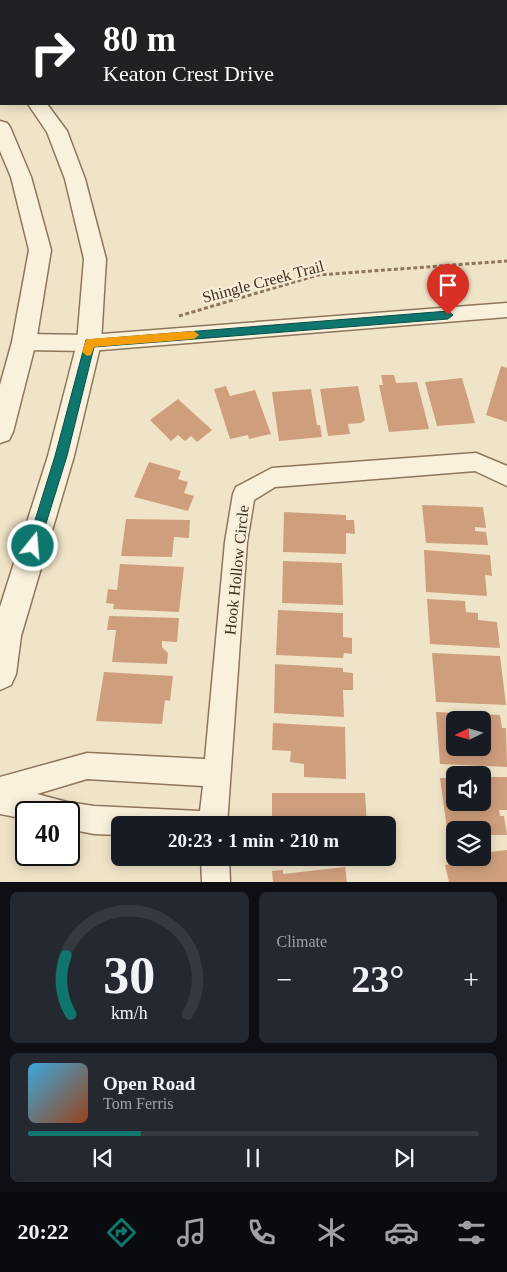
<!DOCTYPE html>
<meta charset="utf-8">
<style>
body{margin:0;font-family:"Times New Roman",serif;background:#242831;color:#f1f3f6;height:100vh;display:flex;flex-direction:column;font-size:19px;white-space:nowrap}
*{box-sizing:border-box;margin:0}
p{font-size:16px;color:#9ea1a6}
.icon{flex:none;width:28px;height:28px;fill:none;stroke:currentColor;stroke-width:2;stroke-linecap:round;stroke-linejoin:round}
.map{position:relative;height:882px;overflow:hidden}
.sheet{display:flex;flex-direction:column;gap:10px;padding:10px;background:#0d0f14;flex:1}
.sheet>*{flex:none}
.guide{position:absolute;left:0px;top:0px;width:508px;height:105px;box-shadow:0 2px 12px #0003;background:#202124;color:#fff;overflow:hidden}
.needle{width:32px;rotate:265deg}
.fabs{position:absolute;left:446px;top:711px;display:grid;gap:10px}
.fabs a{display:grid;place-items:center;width:45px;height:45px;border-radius:8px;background:#171b24;box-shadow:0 2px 12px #0003;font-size:25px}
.speed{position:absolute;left:15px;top:801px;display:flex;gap:10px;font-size:25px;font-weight:700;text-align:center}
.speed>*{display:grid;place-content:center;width:65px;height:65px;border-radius:50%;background:#171b24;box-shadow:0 2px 12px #0003;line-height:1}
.speed .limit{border:2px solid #111;border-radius:8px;background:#fff;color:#111}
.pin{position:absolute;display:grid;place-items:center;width:42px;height:42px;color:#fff;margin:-51px -21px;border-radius:50% 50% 50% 0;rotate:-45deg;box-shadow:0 0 5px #0007}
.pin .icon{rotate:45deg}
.me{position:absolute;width:55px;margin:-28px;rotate:17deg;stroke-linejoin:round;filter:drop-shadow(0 0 4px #0008)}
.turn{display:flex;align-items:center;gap:18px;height:105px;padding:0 20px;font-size:22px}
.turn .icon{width:65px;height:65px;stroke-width:2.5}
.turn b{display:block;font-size:35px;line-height:42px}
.big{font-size:38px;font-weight:600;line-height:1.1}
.sheet .tile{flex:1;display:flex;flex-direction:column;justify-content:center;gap:8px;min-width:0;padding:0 18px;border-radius:8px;background:#242831}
.sheet .dial{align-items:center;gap:0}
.dial svg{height:130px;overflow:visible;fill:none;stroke:#363941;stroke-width:7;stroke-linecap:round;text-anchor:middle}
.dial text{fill:#f1f3f6;stroke:none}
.song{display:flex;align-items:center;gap:15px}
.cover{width:60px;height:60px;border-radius:8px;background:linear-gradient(135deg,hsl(200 70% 55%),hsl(20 70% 35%))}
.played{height:5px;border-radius:2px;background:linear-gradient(90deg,#0f766e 25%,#363941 25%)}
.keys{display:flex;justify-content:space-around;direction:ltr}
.heat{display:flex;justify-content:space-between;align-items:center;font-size:28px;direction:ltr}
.sheet .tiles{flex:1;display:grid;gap:10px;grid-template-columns:1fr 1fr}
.tile:last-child{grid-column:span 2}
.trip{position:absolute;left:111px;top:816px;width:285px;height:50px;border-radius:8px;background:#171b24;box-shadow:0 2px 12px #0003;font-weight:600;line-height:50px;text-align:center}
.menu{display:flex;height:80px;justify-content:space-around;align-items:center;background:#090b0e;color:#9ea1a6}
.menu .icon{width:35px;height:35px}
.menu .on{color:#0f766e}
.menu b{font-size:22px;color:#f1f3f6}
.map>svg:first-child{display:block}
.building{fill:#cf9f7d;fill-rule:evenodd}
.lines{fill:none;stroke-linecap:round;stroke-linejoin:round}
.minor-casing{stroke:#8d765c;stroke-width:3}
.tertiary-casing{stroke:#8d765c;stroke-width:3}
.path{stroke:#8d765c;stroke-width:3;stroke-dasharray:4 2.5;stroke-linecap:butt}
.minor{fill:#faf1dc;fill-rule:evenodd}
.tertiary{fill:#faf1dc;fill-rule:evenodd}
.route{fill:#0f766e;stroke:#0a4d48}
.slow{fill:#f59e0b}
.labels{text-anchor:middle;stroke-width:4.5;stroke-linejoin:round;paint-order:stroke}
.street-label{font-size:16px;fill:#3d2e20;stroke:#f7eed8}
</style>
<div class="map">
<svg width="507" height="882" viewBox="0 0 507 882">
<rect width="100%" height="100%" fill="#f0e4c8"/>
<path class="building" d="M501,366L507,368V422L486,415Z
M381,375H394L396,383L417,382L429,429L389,432L379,385H383Z
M462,378L475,423L437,426L425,382Z
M226,386L230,396L255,390L271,434L249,439L248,435L230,439L214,389Z
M358,386L365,420L361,423L348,424L350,434L328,436L320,389Z
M311,389L317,425H320L322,437L279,441L272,392Z
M178,399L212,430L197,442L191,436L185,441L178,435L171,441L150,420Z
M149,462L181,471L178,479L188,482L184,493L194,496L188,511L134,497Z
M422,505L483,507L486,528L475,527V531L486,532L488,545L426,543Z
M284,512L346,515V520H354L355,534L346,533V554L283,552Z
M126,519L190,520L189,538L174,537L172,557L121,556Z
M424,550L490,555L492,576L485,575L487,596L426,592Z
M283,561L342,563L343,605L282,603Z
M120,564L184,567L179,612L113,609L114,604L106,603L108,589L117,590Z
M427,599L465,601L466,612L478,613V620L497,622L500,648L430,644Z
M278,610L343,613V637L352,638V654L344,653L343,658L276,655Z
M109,616L179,618L177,642L162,641V647L168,653L167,664L112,662L116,630H107Z
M432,653L500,656L506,705L436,702Z
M275,664L343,668V672L353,673V690H343L344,717L274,713Z
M104,672L173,676L170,701L165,700L162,724L96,721Z
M436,712L500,715L502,728H506L507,767L440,764ZM455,720H482V748H455Z
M273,723L345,727L346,779L304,777V764L290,762L291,751L272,750Z
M482,777H507V810H499L500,816H504L507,835H482V830H455V836H448L440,778H455V802H482Z
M272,793H365L367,825H272Z
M507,850V882H449L445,865L454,863L453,856L482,858V853Z
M345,867L347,882H273L272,871L283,870V874Z"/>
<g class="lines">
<defs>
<path id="minor" d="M0,50H1V58H0Z
M507,303V317L89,351L24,350L17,347L14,342L17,337L24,334L89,335Z
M476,453L507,466V486L475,471L275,487L254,500L247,542L227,825H120V835L94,834L69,829V812H26V819L0,814V777L87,753L205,759L225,542L233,494L236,487L272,468ZM87,779L203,786L200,811L94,806L67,802L37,794Z
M201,858H229L230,882H202Z"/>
<path id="tertiary" d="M0,59H1V70H0Z
M28,104H47L67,131L85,179L106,259L101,343L74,456L21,636L16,674L11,685L0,690V607L48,456L77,343L84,259L65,179L47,132Z
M0,121L7,123L10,127L31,177L51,250L36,342L13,432L9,440L0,443V385L12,342L29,250L11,177L0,151Z"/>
</defs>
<use href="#minor" class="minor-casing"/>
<use href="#tertiary" class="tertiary-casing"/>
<path class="path" d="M179,316L318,275L507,261"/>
<use href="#minor" class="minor"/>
<use href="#tertiary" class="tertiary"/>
</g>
<path class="route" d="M448,311L453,315L448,319L94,347L67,456L39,546L38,550L33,552L29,550L27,546L55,456L86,340Z"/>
<path class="slow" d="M194,331L199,335L194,339L94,347L91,355L87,356L82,352L86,340L89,339Z"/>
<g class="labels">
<g class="street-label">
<text transform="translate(263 281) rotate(-15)" y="6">Shingle Creek Trail</text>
<text transform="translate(236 570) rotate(-84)" y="6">Hook Hollow Circle</text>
</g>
</g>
</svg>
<div class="fabs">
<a><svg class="needle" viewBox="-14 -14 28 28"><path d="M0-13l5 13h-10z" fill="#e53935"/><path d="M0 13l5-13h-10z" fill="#9ea1a6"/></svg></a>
<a><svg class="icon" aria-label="sound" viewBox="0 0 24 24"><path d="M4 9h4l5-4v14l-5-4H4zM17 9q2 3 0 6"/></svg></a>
<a><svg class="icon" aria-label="layers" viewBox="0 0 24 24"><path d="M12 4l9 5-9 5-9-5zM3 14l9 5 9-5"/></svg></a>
</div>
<div class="speed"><div class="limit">40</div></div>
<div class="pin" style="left:448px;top:315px;background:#d93025"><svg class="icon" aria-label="arrive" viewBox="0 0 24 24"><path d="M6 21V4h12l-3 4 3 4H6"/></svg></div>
<svg class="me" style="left:33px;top:546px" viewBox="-20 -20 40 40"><circle r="17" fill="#0f766e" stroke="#fff" stroke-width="3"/><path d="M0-11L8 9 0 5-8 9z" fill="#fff"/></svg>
<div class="trip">20:23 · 1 min · 210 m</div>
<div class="guide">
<div class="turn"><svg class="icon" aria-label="right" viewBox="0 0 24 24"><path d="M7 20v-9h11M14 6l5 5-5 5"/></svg><div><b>80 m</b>Keaton Crest Drive</div></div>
</div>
</div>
<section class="sheet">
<div class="tiles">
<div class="tile dial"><svg viewBox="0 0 100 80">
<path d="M14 69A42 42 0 1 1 86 69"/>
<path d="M14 69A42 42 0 0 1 11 33" stroke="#0f766e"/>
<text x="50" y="56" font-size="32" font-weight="700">30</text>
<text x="50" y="72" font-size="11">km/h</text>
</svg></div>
<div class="tile"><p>Climate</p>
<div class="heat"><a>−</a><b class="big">23°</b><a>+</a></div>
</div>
<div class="tile">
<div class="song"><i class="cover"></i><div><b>Open Road</b><p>Tom Ferris</p></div></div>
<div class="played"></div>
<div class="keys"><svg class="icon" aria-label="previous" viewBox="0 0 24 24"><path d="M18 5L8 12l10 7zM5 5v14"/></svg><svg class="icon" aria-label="pause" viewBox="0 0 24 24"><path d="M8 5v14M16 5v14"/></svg><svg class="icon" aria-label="next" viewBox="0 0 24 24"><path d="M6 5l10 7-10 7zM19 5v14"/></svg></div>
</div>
</div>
</section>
<nav class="menu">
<b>20:22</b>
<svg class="icon on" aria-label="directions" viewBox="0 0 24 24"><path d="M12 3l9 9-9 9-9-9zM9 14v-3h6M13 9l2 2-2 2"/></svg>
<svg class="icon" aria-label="music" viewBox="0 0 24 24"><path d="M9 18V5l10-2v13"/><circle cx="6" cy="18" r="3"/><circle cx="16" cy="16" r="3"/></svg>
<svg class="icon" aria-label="phone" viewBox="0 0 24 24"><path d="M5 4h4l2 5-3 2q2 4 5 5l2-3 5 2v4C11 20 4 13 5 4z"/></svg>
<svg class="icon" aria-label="climate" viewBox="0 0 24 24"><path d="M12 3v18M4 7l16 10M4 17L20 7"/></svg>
<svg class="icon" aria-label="car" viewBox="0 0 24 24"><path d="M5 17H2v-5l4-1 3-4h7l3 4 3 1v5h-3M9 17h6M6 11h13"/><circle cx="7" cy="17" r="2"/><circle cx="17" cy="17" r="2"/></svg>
<svg class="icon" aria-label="filters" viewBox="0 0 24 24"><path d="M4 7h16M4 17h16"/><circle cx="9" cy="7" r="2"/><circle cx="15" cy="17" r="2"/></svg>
</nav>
